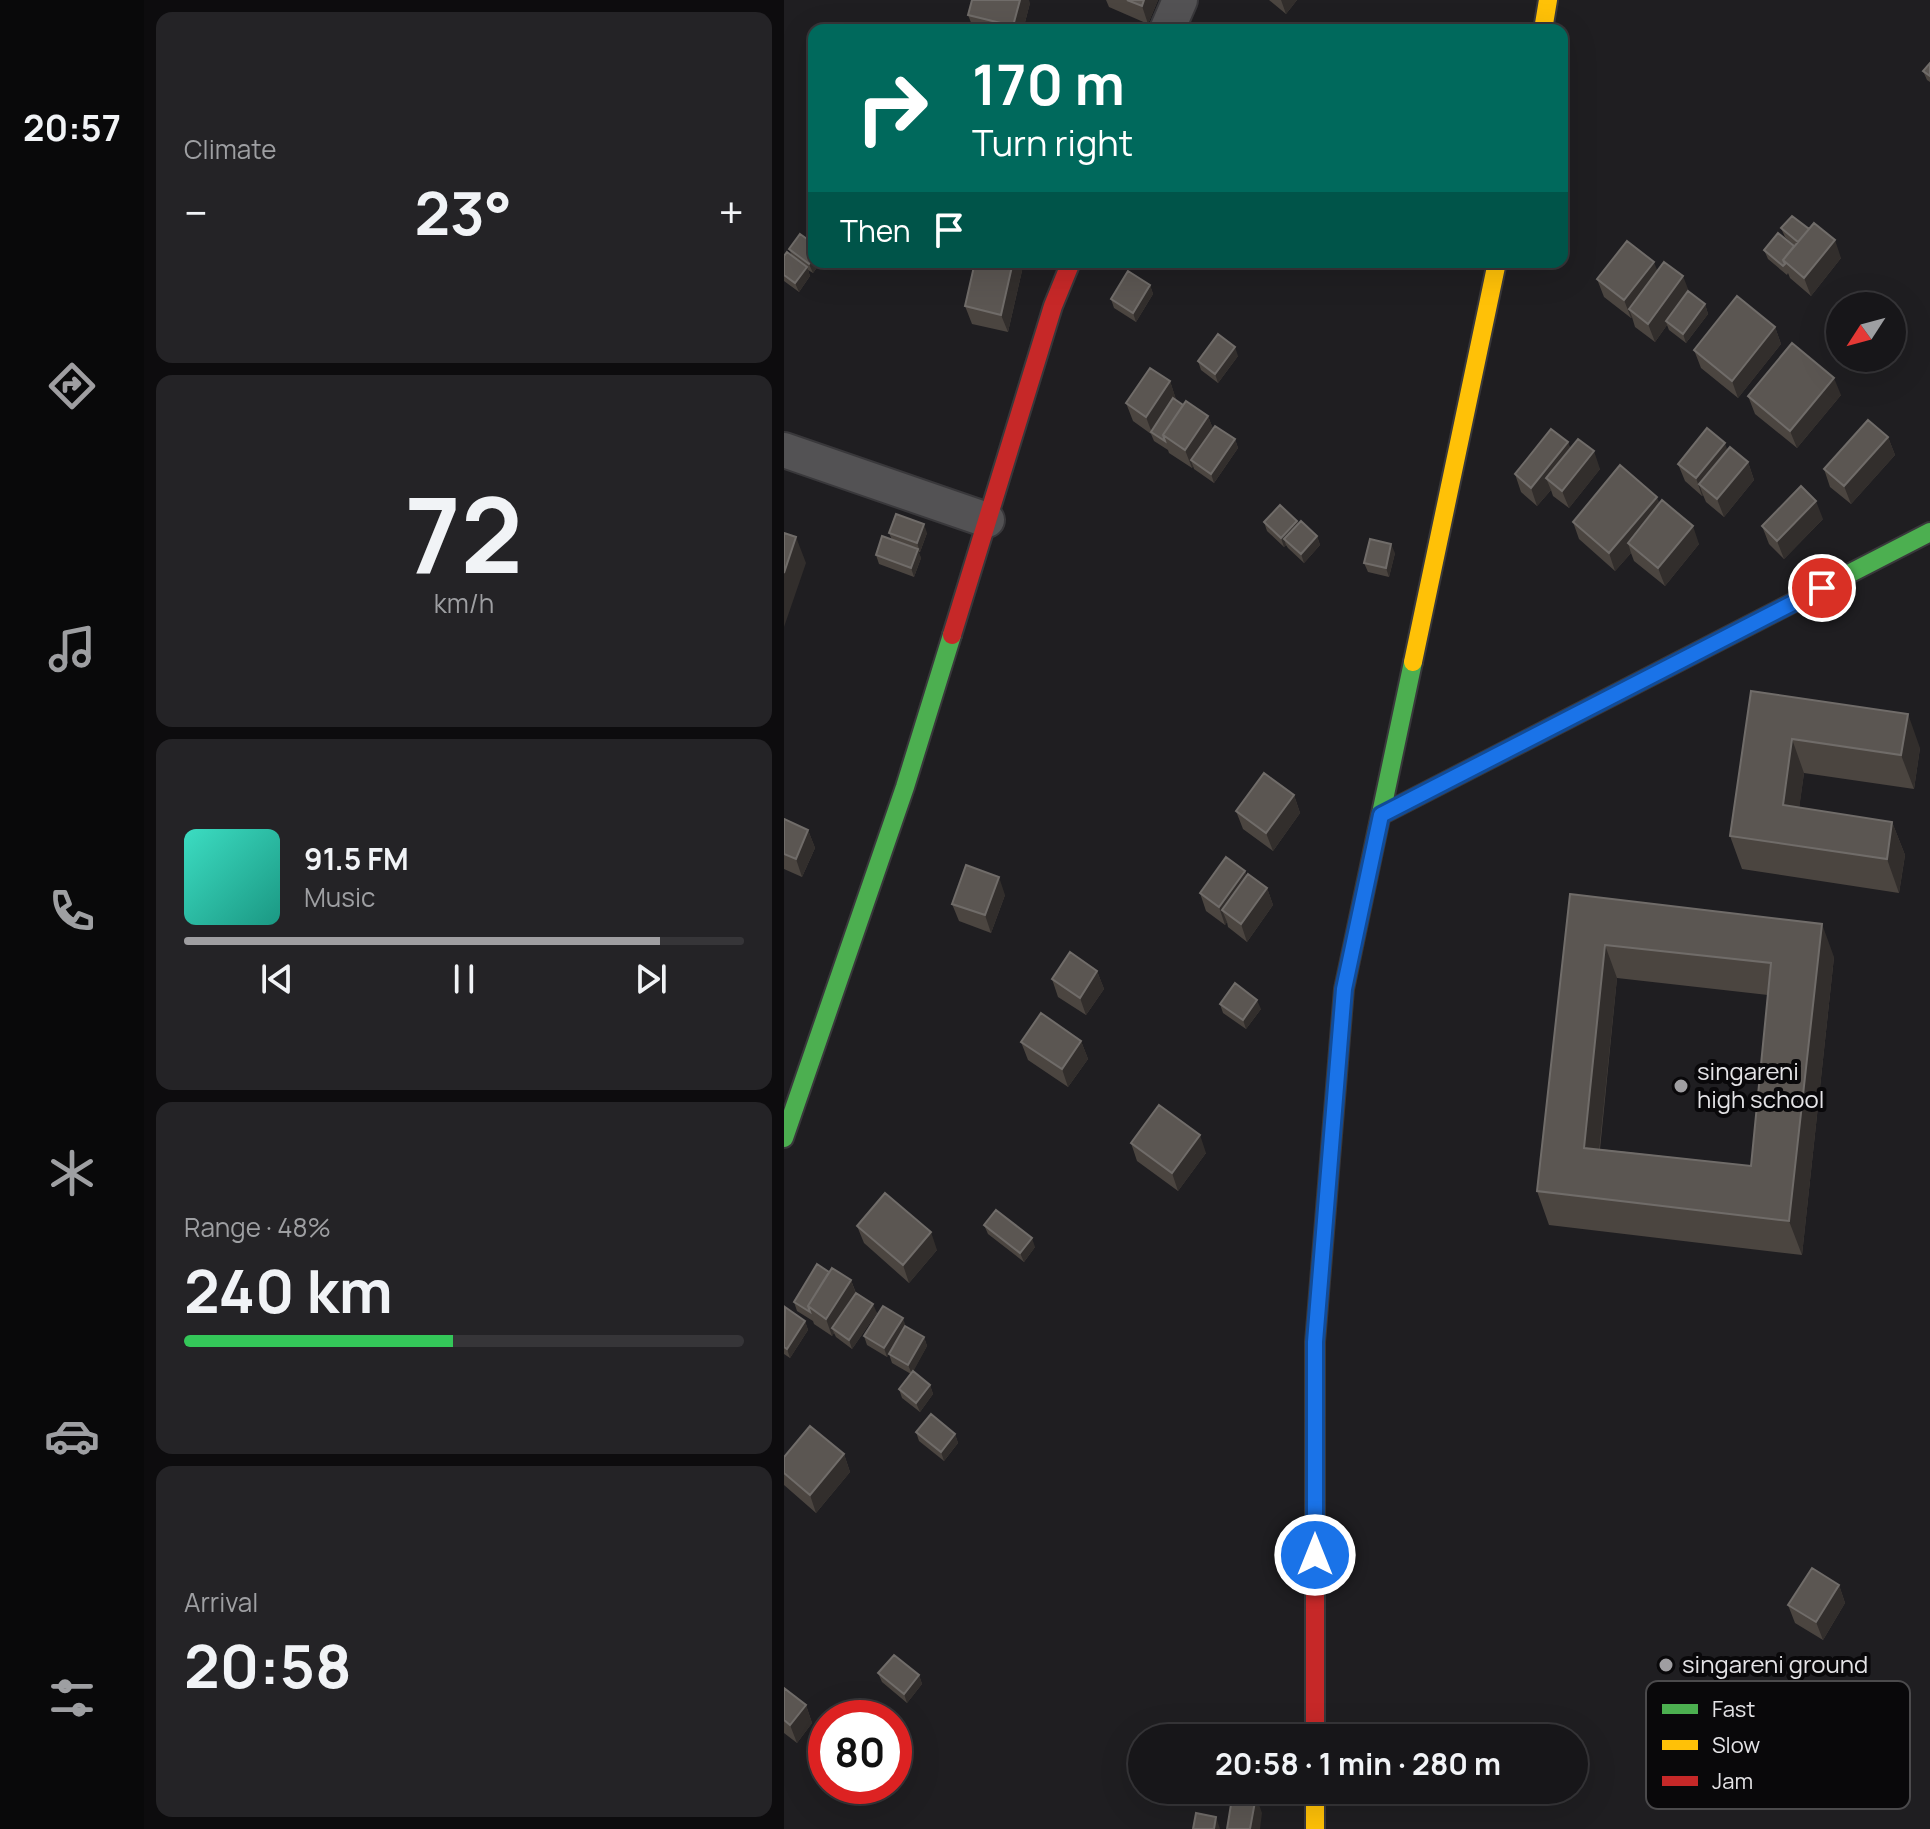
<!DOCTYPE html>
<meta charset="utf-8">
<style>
body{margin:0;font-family:Manrope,sans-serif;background:#242326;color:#f1f3f6;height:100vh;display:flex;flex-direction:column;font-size:30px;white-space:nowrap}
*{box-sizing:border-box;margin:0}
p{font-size:26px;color:#9e9fa2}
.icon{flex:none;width:44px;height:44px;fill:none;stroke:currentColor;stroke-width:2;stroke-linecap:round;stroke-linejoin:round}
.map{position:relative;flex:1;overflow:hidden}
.drawer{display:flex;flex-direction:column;gap:12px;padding:12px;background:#0d0c0e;width:640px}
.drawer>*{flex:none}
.hud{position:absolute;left:24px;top:24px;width:760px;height:244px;border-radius:16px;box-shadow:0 8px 32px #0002,0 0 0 2px #363538;background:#00695c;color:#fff;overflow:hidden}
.needle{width:52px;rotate:234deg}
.buttons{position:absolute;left:1042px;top:292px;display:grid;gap:16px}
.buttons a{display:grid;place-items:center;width:80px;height:80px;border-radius:50%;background:#171619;box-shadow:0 8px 32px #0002,0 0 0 2px #363538;font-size:40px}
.speed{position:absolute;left:24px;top:1700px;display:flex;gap:16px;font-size:40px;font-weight:700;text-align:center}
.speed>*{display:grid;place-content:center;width:104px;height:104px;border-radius:50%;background:#171619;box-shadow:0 8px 32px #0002,0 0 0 2px #363538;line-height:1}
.speed .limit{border:12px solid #d22;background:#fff;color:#111}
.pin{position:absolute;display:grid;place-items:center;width:68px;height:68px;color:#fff;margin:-34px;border:4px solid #fff;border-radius:50%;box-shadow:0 2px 8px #0007}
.me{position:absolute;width:88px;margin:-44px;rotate:0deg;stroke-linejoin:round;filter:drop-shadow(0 0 6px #0008)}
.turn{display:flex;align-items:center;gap:28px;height:168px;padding:0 32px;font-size:36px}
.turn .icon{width:104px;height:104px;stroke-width:2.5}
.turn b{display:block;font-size:56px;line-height:68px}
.then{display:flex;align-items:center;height:76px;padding:0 32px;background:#0003;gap:16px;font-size:30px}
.big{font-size:60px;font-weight:700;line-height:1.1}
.drawer .tile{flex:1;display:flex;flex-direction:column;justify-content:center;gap:12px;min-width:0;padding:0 28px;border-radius:16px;background:#242326}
.drawer .dial{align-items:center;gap:0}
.dial b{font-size:104px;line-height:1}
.song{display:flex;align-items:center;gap:24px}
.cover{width:96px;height:96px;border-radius:12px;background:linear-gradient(135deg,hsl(170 70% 55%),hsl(170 70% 35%))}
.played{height:8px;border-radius:4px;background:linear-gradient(90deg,#9f9ea1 85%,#363538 85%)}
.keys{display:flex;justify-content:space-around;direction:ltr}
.heat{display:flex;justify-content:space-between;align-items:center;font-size:44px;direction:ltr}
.charge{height:12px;border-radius:6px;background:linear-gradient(90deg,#34c759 48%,#363538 0)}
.trip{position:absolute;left:344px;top:1724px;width:460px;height:80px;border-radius:40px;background:#171619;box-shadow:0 8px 32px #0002,0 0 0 2px #363538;font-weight:700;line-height:80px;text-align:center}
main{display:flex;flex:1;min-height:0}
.tab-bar{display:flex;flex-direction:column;width:144px;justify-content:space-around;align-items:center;background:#09090a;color:#9e9fa2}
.tab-bar .icon{width:56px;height:56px}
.tab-bar .current{color:#9f9ea1}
.tab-bar b{font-size:36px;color:#f1f3f6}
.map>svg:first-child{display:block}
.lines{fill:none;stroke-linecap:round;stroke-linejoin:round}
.street-casing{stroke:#39383b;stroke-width:38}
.fast-casing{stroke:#39383b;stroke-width:22}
.slow-casing{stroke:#39383b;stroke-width:22}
.jam-casing{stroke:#39383b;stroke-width:22}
.street{stroke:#535254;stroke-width:34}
.fast{stroke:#4caf50;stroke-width:18}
.slow{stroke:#ffc107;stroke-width:18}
.jam{stroke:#c62828;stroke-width:18}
.wall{fill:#4b4540;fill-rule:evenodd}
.shaded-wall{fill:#322e2c}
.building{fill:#5b5652;stroke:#706c69;stroke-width:2;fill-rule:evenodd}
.route-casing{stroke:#114b97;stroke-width:20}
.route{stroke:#1a73e8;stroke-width:14}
.poi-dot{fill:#9f9ea1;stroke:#09080a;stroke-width:3}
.labels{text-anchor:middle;stroke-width:8;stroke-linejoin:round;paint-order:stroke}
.poi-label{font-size:24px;fill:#e4e3e6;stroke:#09080a;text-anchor:start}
.key{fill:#09080a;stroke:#4b4a4c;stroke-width:2}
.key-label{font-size:22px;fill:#e4e3e6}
</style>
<main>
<nav class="tab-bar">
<b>20:57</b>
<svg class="icon current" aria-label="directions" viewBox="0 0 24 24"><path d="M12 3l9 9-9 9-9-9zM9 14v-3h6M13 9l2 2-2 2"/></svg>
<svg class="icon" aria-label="music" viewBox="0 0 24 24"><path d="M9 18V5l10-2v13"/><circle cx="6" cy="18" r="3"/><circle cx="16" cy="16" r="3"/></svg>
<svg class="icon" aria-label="phone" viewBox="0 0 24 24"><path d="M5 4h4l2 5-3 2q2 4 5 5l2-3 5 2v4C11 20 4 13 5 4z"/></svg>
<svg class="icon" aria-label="climate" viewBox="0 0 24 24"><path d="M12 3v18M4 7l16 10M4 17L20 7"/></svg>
<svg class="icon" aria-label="car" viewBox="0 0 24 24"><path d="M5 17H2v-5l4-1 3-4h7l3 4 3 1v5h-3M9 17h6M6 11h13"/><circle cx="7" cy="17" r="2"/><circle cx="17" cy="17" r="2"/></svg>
<svg class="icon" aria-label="filters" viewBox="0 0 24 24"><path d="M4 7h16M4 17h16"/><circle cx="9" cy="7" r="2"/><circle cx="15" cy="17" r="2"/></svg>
</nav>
<section class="drawer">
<div class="tile"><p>Climate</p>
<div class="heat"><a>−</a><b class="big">23°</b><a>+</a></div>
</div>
<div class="tile dial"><b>72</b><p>km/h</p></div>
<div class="tile">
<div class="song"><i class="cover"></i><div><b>91.5 FM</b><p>Music</p></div></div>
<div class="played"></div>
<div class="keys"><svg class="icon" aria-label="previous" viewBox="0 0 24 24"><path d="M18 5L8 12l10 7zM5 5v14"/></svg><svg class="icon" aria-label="pause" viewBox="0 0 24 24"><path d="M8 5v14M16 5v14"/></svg><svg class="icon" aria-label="next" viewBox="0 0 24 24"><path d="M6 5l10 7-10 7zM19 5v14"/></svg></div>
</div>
<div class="tile"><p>Range · 48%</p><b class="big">240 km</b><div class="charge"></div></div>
<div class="tile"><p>Arrival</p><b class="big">20:58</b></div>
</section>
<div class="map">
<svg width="1146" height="1829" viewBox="0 0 1146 1829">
<rect width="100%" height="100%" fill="#1f1e21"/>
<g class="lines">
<defs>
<path id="street" d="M383,30L396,0
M0,450L203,520"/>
<path id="fast" d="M597,815L1146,532
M0,1138L121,787L168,635
M531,1422V1342L560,989L629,662"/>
<path id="slow" d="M759,30L764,0
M629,662L713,262
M531,1790V1829"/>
<path id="jam" d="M168,635L269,306L287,262
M531,1422V1738"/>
</defs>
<use href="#street" class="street-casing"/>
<use href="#fast" class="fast-casing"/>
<use href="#slow" class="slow-casing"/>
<use href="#jam" class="jam-casing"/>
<use href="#street" class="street"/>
<use href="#fast" class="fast"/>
<use href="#slow" class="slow"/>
<use href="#jam" class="jam"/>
</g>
<path class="wall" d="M322,0H374L364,24L325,7Z
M485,0H513L502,14Z
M246,3L239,30H190L184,15Z
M1146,63V82L1143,80L1139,71Z
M997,228L1057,258L1027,296L1006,278L1004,273L1003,275L984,259L980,250L1011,246L1001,237Z
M5,249L30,262H37L29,273L24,270L26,276L15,292L0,281V256H8Z
M240,262L224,332L188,324L181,306Z
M874,271L921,304L924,314L902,343L885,330L883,325L871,342L851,327L848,317L847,318L820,297L813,279Z
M366,285L369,294L352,322L330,308L327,299Z
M991,327L997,344L954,398L917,368L910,350Z
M454,356L434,383L417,370L414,361Z
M386,381L392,400L399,405L424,416L429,429L451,439L454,448L430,483L410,469L409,466L408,468L385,453L384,450L370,441L367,434L349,421L342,403Z
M1057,395L1013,448L971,414L964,396Z
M1104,437L1111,455L1067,504L1046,487L1040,469Z
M784,442L786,448L816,469L785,508L769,496L767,490L753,506L737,492L731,474Z
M943,450L964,462L970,480L940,517L922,502L919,495L918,496L901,481L894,464Z
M876,503L915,544L881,586L850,561L847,553L831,571L795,539L789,522Z
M1039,519L1000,559L985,544L978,526Z
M513,521L514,524L533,536L536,545L520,563L504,548L502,545L500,547L483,531L480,522Z
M105,533H143L136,552H134L137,558L130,577L95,564L92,555L108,540Z
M611,553L605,577L584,572L580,563Z
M967,691L1136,748L1130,789L1020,773L1015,808L1108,822L1121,855L1115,893L958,869L946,836Z
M510,795L516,813L489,851L459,829L452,811Z
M0,819L24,830L31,848L18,877L0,869Z
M461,871L463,876L483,888L489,905L463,942L444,927L443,922L441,925L422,911L416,893Z
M786,894L1050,957L1018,1255L765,1225L753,1191ZM833,978L984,995L967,1166L816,1149Z
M221,895L207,933L175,921L168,904Z
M313,971L320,989L302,1015L274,997L268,979Z
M436,1004L477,1009L462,1029L439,1013Z
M297,1041L304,1059L284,1087L244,1060L237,1042Z
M347,1143L422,1153L394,1191L353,1161Z
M200,1225L251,1247L240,1262L204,1234Z
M73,1226L153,1250L125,1283L80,1243Z
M45,1272L67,1280L72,1293L93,1313L68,1349L52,1337L50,1333L48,1336L30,1324L29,1321L13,1311L10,1302Z
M0,1309L21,1321L24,1330L6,1358L0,1354Z
M122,1327L140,1337L143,1346L129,1371L146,1385L149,1394L136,1412L118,1398L115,1389L127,1374L108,1363L105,1354L103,1357L83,1345L80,1336Z
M132,1432L171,1434L174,1443L160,1461L135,1441Z
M60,1454L66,1472L32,1513L0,1485V1457Z
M1055,1585L1061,1603L1039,1640L1011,1623L1004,1605Z
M94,1673L135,1675L138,1684L123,1703L98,1682Z
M0,1688L22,1705L28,1723L13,1743L0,1733Z"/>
<path class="shaded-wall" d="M236,0H245L246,3L239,30H231L229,26Z
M360,0H374L364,24L358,6Z
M497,0H513L502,14Z
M1051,240L1057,258L1027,296L1020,278Z
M30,258V262H37L29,273L25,264Z
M229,262H240L224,332L217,315Z
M870,262L877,280L845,309L848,317L847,318L840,300Z
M23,267L26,276L15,292L11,283Z
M899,276L906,294L882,321L883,325L871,342L864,324Z
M366,285L369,294L352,322L349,313Z
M921,304L924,314L902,343L899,334Z
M991,327L997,344L954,398L948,381Z
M451,347L454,356L434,383L431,374Z
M1050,378L1057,395L1013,448L1006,431Z
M386,381L392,399L369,434L368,433L362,417Z
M424,416L431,434L407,460L409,466L408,468L401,450Z
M1104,437L1111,455L1067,504L1060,486Z
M451,439L454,448L430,483L427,474Z
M784,442L790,460L762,478L767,490L753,506L747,488Z
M941,443L947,461L915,484L919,495L918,496L912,478Z
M810,451L816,469L785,508L778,491Z
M964,462L970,480L940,517L933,499Z
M873,497L880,514L844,543L847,553L831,571L825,553Z
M1032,501L1039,519L1000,559L993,541Z
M513,521L516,530L500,539L502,545L500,547L497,538Z
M140,524L143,533L136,552L133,543Z
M909,526L915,544L881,586L874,568Z
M533,536L536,545L520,563L517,554Z
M12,537L22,563L0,627V573Z
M607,544L611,553L605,577L602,568Z
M134,549L137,558L130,577L127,568Z
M1124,714L1136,748L1130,789L1117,755Z
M1008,739L1020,773L1011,839L999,805Z
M510,795L516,813L489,851L482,833Z
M1108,822L1121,855L1115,893L1103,859Z
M24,830L31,848L18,877L12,859Z
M461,871L467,889L438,910L443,922L441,925L435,907Z
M215,877L221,895L207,933L201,915Z
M483,888L489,905L463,942L457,924Z
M1038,924L1050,957L1018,1255L1005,1221Z
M821,945L833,978L812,1181L800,1148Z
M313,971L320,989L302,1015L296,998Z
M473,1000L477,1009L462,1029L459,1020Z
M297,1041L304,1059L284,1087L278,1069Z
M416,1135L422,1153L394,1191L388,1173Z
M147,1232L153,1250L125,1283L119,1265Z
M248,1238L251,1247L240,1262L236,1253Z
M67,1280L73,1297L48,1328L50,1333L48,1336L42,1319Z
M89,1304L93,1313L68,1349L65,1340Z
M119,1318L122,1327L103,1357L100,1348Z
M21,1321L24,1330L6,1358L3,1349Z
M140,1337L143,1346L128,1374L124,1365Z
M146,1385L149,1394L136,1412L132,1403Z
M171,1434L174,1443L160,1461L157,1452Z
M60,1454L66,1472L32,1513L26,1495Z
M1055,1585L1061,1603L1039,1640L1032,1622Z
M135,1675L138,1684L123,1703L120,1694Z
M22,1705L28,1723L13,1743L6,1725Z
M472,1796L478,1813L476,1829H466Z
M432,1817L436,1829H430Z"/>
<path class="building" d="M188,0H236L229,26L184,15Z
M343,0H360L358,6Z
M1146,63V76L1139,71Z
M1008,216L1025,229L1014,242L997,228Z
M1030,223L1051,240L1020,278L999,260Z
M994,233L1010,246L999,260L1001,264L999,266L980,250Z
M16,234L30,244V258L25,264L5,249Z
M843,241L870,262L840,300L813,279Z
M3,252L23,267L11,283L0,275V256Z
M191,262H229L217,315L181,306Z
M880,262L899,276L864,324L845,309Z
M344,271L366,285L349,313L327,299Z
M904,291L921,304L899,334L882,321Z
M953,296L991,327L948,381L910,350Z
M434,334L451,347L431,374L414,361Z
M1008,343L1050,378L1006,431L964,396Z
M366,368L386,381L362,417L342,403Z
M389,398L399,405L379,435L381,441L367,432Z
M402,401L424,416L401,450L379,435Z
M1084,420L1104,437L1060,486L1040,469Z
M431,426L451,439L427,474L407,460Z
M923,428L941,443L912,478L894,464Z
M767,429L784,442L747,488L731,474Z
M794,439L810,451L778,491L762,478Z
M946,447L964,462L933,499L915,484Z
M836,465L873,497L825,553L789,522Z
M1017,486L1032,501L993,541L978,526Z
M878,500L909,526L874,568L844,543Z
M496,505L513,521L497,538L480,522Z
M112,514L140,524L133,543L105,533Z
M517,521L533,536L517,554L500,539Z
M0,533L12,537L0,573Z
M98,536L134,549L127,568L92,555Z
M586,539L607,544L602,568L580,563Z
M967,691L1124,714L1117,755L1008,739L999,805L1108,822L1103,859L946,836Z
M480,773L510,795L482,833L452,811Z
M0,819L24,830L12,859L0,854Z
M442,857L461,871L435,907L416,893Z
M182,865L215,877L201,915L168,904Z
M464,874L483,888L457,924L438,910Z
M786,894L1038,924L1005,1221L753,1191ZM821,945L987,963L967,1166L800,1148Z
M286,952L313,971L296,998L268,979Z
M451,983L473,1000L459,1020L436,1004Z
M257,1013L297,1041L278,1069L237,1042Z
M375,1105L416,1135L388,1173L347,1143Z
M101,1193L147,1232L119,1265L73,1226Z
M212,1210L248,1238L236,1253L200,1225Z
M33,1264L45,1272L24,1306L26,1312L10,1302Z
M48,1268L67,1280L42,1319L24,1306Z
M72,1293L89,1304L65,1340L48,1328Z
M99,1306L119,1318L100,1348L80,1336Z
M1,1307L21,1321L3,1349L0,1347Z
M121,1326L140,1337L124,1365L105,1354Z
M129,1371L146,1385L132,1403L115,1389Z
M147,1414L171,1434L157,1452L132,1432Z
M26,1426L60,1454L26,1495L0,1473V1457Z
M1028,1568L1055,1585L1032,1622L1004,1605Z
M110,1655L135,1675L120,1694L94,1673Z
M0,1688L22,1705L6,1725L0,1720Z
M449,1792L472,1796L466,1829H443Z
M412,1813L432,1817L430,1829H409Z"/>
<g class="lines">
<defs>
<path id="route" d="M531,1555V1342L560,989L597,815L1038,588"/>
</defs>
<use href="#route" class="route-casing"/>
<use href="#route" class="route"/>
</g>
<g class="poi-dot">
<circle cx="897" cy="1086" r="8"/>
<circle cx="882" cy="1665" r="8"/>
</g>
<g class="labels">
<g class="poi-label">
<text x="913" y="1080">singareni<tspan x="913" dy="28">high school</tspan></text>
<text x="898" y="1673">singareni ground</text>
</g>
</g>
<rect x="862" y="1681" width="264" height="128" rx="12" class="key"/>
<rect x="878" y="1704" width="36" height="10" fill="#4caf50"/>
<rect x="878" y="1740" width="36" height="10" fill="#ffc107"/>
<rect x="878" y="1776" width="36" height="10" fill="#c62828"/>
<g class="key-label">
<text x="928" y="1717">Fast</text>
<text x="928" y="1753">Slow</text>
<text x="928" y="1789">Jam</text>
</g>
</svg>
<div class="buttons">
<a><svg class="needle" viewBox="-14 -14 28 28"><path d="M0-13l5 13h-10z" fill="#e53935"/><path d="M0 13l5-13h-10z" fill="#9e9fa2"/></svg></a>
</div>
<div class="speed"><div class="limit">80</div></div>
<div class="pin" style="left:1038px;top:588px;background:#d93025"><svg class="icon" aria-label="arrive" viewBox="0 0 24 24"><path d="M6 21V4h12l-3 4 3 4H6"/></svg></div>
<svg class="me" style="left:531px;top:1555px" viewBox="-20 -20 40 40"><circle r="17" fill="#1a73e8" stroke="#fff" stroke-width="3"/><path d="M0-11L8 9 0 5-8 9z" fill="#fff"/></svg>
<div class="trip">20:58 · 1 min · 280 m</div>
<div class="hud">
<div class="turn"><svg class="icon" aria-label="right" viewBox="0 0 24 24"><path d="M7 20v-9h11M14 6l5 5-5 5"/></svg><div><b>170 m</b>Turn right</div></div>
<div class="then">Then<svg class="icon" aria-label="arrive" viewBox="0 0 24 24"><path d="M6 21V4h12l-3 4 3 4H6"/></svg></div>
</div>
</div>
</main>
